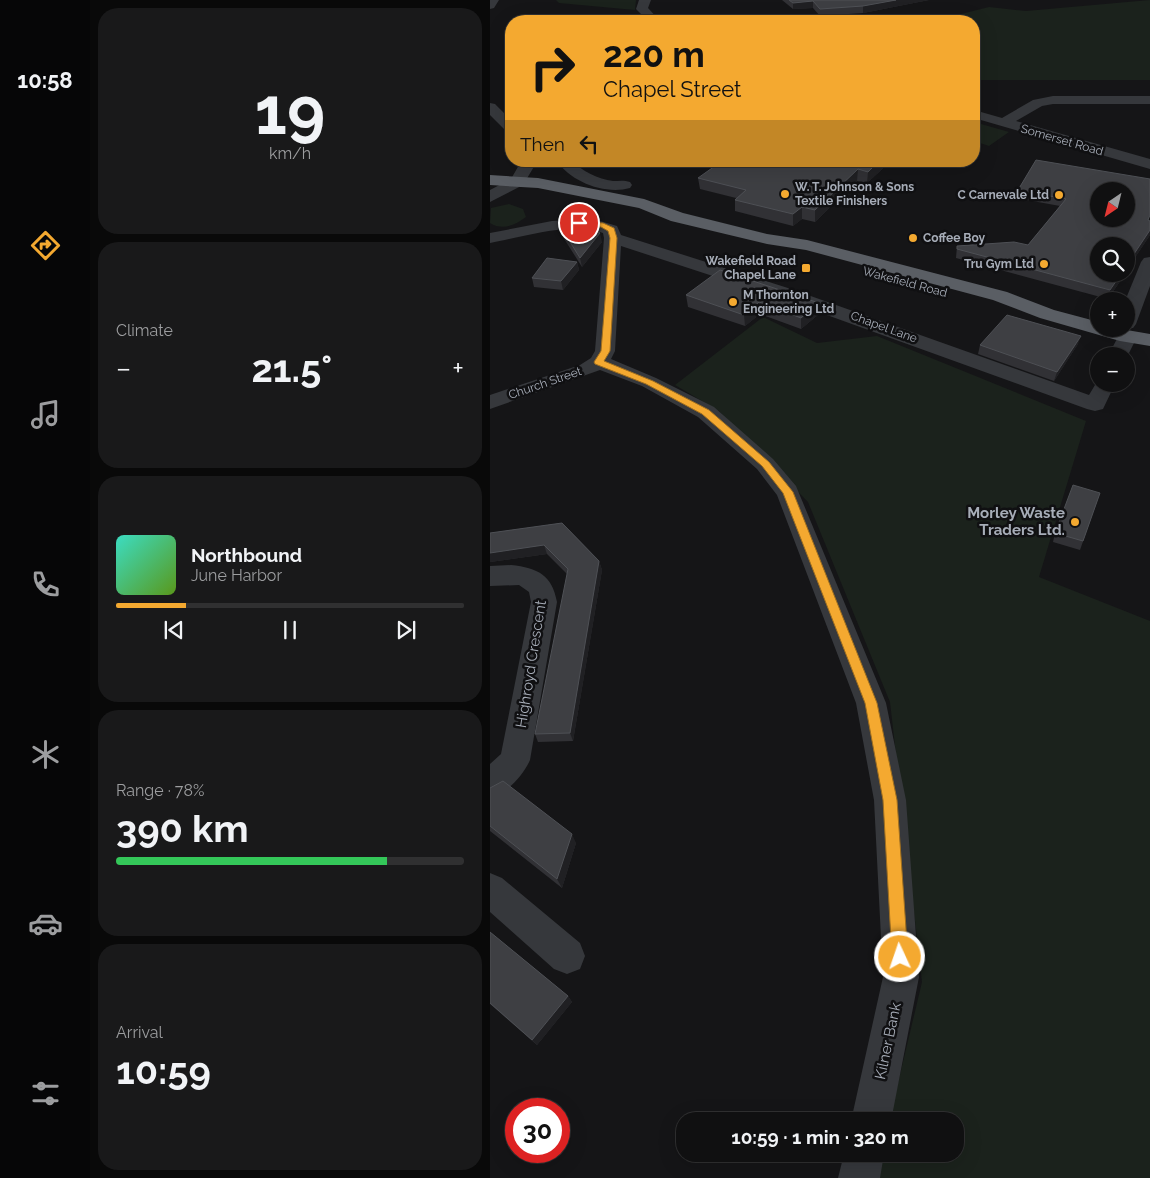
<!DOCTYPE html>
<meta charset="utf-8">
<style>
body{margin:0;font-family:Raleway,sans-serif;background:#19191a;color:#f1f3f6;height:100vh;display:flex;flex-direction:column;font-size:19px;white-space:nowrap}
*{box-sizing:border-box;margin:0}
p{font-size:16px;color:#9c9d9f}
.icon{flex:none;width:28px;height:28px;fill:none;stroke:currentColor;stroke-width:2;stroke-linecap:round;stroke-linejoin:round}
.map{position:relative;flex:1;overflow:hidden}
.panel{display:flex;flex-direction:column;gap:8px;padding:8px;background:#090909;width:400px}
.panel>*{flex:none}
.hud{position:absolute;left:15px;top:15px;width:475px;height:152px;border-radius:20px;box-shadow:0 5px 20px #0002,0 0 0 1px #303031;background:#f4a930;color:#111;overflow:hidden}
.needle{width:32px;rotate:215deg}
.tools{position:absolute;left:600px;top:182px;display:grid;gap:10px}
.tools a{display:grid;place-items:center;width:45px;height:45px;border-radius:50%;background:#101011;box-shadow:0 5px 20px #0002,0 0 0 1px #303031;font-size:25px}
.speed{position:absolute;left:15px;top:1098px;display:flex;gap:10px;font-size:25px;font-weight:700;text-align:center}
.speed>*{display:grid;place-content:center;width:65px;height:65px;border-radius:50%;background:#101011;box-shadow:0 5px 20px #0002,0 0 0 1px #303031;line-height:1}
.speed .limit{border:8px solid #d22;background:#fff;color:#111}
.pin{position:absolute;display:grid;place-items:center;width:42px;height:42px;color:#fff;margin:-21px;border:2px solid #fff;border-radius:50%;box-shadow:0 1px 5px #0007}
.me{position:absolute;width:55px;margin:-28px;rotate:357deg;stroke-linejoin:round;filter:drop-shadow(0 0 4px #0008)}
.turn{display:flex;align-items:center;gap:18px;height:105px;padding:0 15px;font-size:22px}
.turn .icon{width:65px;height:65px;stroke-width:2.5}
.turn b{display:block;font-size:35px;line-height:42px}
.then{display:flex;align-items:center;height:48px;padding:0 15px;background:#0003;gap:10px;font-size:19px}
.big{font-size:38px;font-weight:700;line-height:1.1}
.panel .widget{flex:1;display:flex;flex-direction:column;justify-content:center;gap:8px;min-width:0;padding:0 18px;border-radius:20px;background:#19191a}
.panel .dial{align-items:center;gap:0}
.dial b{font-size:65px;line-height:1}
.song{display:flex;align-items:center;gap:15px}
.cover{width:60px;height:60px;border-radius:8px;background:linear-gradient(135deg,hsl(170 70% 55%),hsl(90 70% 35%))}
.played{height:5px;border-radius:2px;background:linear-gradient(90deg,#f4a930 20%,#303031 20%)}
.keys{display:flex;justify-content:space-around;direction:ltr}
.heat{display:flex;justify-content:space-between;align-items:center;font-size:28px;direction:ltr}
.charge{height:8px;border-radius:4px;background:linear-gradient(90deg,#34c759 78%,#303031 0)}
.trip{position:absolute;left:186px;top:1112px;width:288px;height:50px;border-radius:20px;background:#101011;box-shadow:0 5px 20px #0002,0 0 0 1px #303031;font-weight:700;line-height:50px;text-align:center}
main{display:flex;flex:1;min-height:0}
.tab-bar{display:flex;flex-direction:column;width:90px;justify-content:space-around;align-items:center;background:#060607;color:#9c9d9f}
.tab-bar .icon{width:35px;height:35px}
.tab-bar .active{color:#f4a930}
.tab-bar b{font-size:22px;color:#f1f3f6}
.map>svg:first-child{display:block}
.green{fill:#1b221c}
.lines{fill:none;stroke-linecap:round;stroke-linejoin:round}
.minor{fill:#36383c;fill-rule:evenodd}
.trunk{fill:#5a5e64;fill-rule:evenodd}
.wall{fill:#313135}
.shaded-wall{fill:#202023}
.building{fill:#3e3f43;stroke:#4e5055;fill-rule:evenodd}
.route{fill:#f4a930;stroke:#9f6e1f}
.poi-dot{fill:#f4a930;stroke:#101012;stroke-width:2}
.labels{text-anchor:middle;stroke-width:5;stroke-linejoin:round;paint-order:stroke}
.far-street-label{font-size:12px;fill:#a7adb8;stroke:#101012}
.far-poi-label{font-size:12px;font-weight:bold;fill:#a7adb8;stroke:#101012;text-anchor:start}
.poi-label{font-size:15px;font-weight:bold;fill:#a7adb8;stroke:#101012;text-anchor:end}
.street-label{font-size:15px;fill:#a7adb8;stroke:#101012}
</style>
<main>
<nav class="tab-bar">
<b>10:58</b>
<svg class="icon active" aria-label="directions" viewBox="0 0 24 24"><path d="M12 3l9 9-9 9-9-9zM9 14v-3h6M13 9l2 2-2 2"/></svg>
<svg class="icon" aria-label="music" viewBox="0 0 24 24"><path d="M9 18V5l10-2v13"/><circle cx="6" cy="18" r="3"/><circle cx="16" cy="16" r="3"/></svg>
<svg class="icon" aria-label="phone" viewBox="0 0 24 24"><path d="M5 4h4l2 5-3 2q2 4 5 5l2-3 5 2v4C11 20 4 13 5 4z"/></svg>
<svg class="icon" aria-label="climate" viewBox="0 0 24 24"><path d="M12 3v18M4 7l16 10M4 17L20 7"/></svg>
<svg class="icon" aria-label="car" viewBox="0 0 24 24"><path d="M5 17H2v-5l4-1 3-4h7l3 4 3 1v5h-3M9 17h6M6 11h13"/><circle cx="7" cy="17" r="2"/><circle cx="17" cy="17" r="2"/></svg>
<svg class="icon" aria-label="filters" viewBox="0 0 24 24"><path d="M4 7h16M4 17h16"/><circle cx="9" cy="7" r="2"/><circle cx="15" cy="17" r="2"/></svg>
</nav>
<section class="panel">
<div class="widget dial"><b>19</b><p>km/h</p></div>
<div class="widget"><p>Climate</p>
<div class="heat"><a>−</a><b class="big">21.5°</b><a>+</a></div>
</div>
<div class="widget">
<div class="song"><i class="cover"></i><div><b>Northbound</b><p>June Harbor</p></div></div>
<div class="played"></div>
<div class="keys"><svg class="icon" aria-label="previous" viewBox="0 0 24 24"><path d="M18 5L8 12l10 7zM5 5v14"/></svg><svg class="icon" aria-label="pause" viewBox="0 0 24 24"><path d="M8 5v14M16 5v14"/></svg><svg class="icon" aria-label="next" viewBox="0 0 24 24"><path d="M6 5l10 7-10 7zM19 5v14"/></svg></div>
</div>
<div class="widget"><p>Range · 78%</p><b class="big">390 km</b><div class="charge"></div></div>
<div class="widget"><p>Arrival</p><b class="big">10:59</b></div>
</section>
<div class="map">
<svg width="660" height="1178" viewBox="0 0 660 1178">
<rect width="100%" height="100%" fill="#151517"/>
<path class="green" d="M66,0H146L145,10L69,3Z
M660,0V80H484V21H443L499,7L536,11Z
M484,122L519,132L499,146L484,141Z
M19,204L33,209L36,217C25,225 13,231 0,223L1,208Z
M273,317L327,343L387,336L596,421L549,577L660,621V1178H386L391,1154H465V1121H399L432,982L400,702L318,502L229,411L185,385Z"/>
<g class="lines">
<path class="minor" d="M0,0H9L4,8L0,9Z
M149,0H161L158,8L170,21H158L146,9Z
M563,96H660V104H563L552,106L526,121L660,159V169L484,118V110L512,118L543,100Z
M0,103L5,104L21,120V132L16,131L0,115Z
M28,161H43L45,165L33,185L0,202V190L21,179L29,165Z
M67,161H82C92,171 108,179 123,181C129,181 134,180 140,182L142,185L140,188C115,195 81,182 67,161Z
M95,219L110,221L127,226L131,235L301,289L599,395L608,380L609,384H625L613,409L605,411L597,409L287,297L131,246L125,351L121,359L166,378L224,407L283,459L306,486L396,703L416,800L429,977L401,1121H361L393,977L384,800L366,703L287,495L267,469L208,417L152,386L110,370L0,409V395L90,365L101,358L105,351L114,238L113,233C82,221 32,237 0,243V233L62,221Z
M660,257V286L646,324L643,328L632,329H636L635,301L651,262L654,258Z
M637,331L644,333L647,337L636,359V356H618L630,333Z
M21,565C48,568 62,575 67,602L40,760C33,776 17,793 0,799V764L11,754L41,602L39,592L29,585L0,586V566Z
M0,873L12,878L90,943L95,956L90,969L77,974L64,969L0,912Z
M354,1154H394L390,1178H348Z"/>
<path class="trunk" d="M0,175L48,178L154,199L193,213L277,234L317,240L517,292L564,310L609,322V329H631L660,334V346L630,341L550,318L503,300L316,250L277,244L181,221L149,208L48,188L0,185Z"/>
</g>
<path class="wall" d="M292,0H439L373,13L330,16L323,8L303,9Z
M546,160L659,221L660,235L636,271V246L609,274H635L618,299L466,258L467,246L538,245L570,206L526,198L528,190Z
M401,161L377,183L367,181L325,222L312,219L303,226L245,211V200L246,198L210,189L208,178Z
M72,229L112,242L92,267L73,237Z
M87,262L89,270L73,290L44,287L42,278Z
M196,295L329,303V314L311,329L270,314L255,326L198,307Z
M588,344L564,381L488,354L490,345Z
M610,493L590,550L563,542L565,533Z
M72,523L109,561L112,570L83,741L48,742L45,734L77,574L57,554L0,562V533Z
M0,788L86,843L72,888L0,831Z
M0,932L78,996L82,1002L47,1045L0,1004Z"/>
<path class="shaded-wall" d="M406,0H439L373,13V6Z
M323,1V8L303,9V3Z
M389,161H401L377,183L378,172Z
M368,169L367,181L325,222V210Z
M312,207V219L303,226V214Z
M660,230V235L636,271V266Z
M110,233L112,242L92,267L90,258Z
M87,262L89,270L73,290L71,281Z
M631,274H635L618,299L620,290Z
M269,302L270,314L255,326L254,315Z
M329,303V314L311,329V318Z
M591,336L588,344L564,381L567,372Z
M54,545L57,554L0,562V553Z
M109,561L112,570L83,741L80,733Z
M82,834L86,843L72,888L67,879Z
M78,996L82,1002L47,1045L42,1040Z"/>
<path class="building" d="M299,0H406L373,6L330,9L323,1L303,3Z
M546,160L660,179V215L658,220L660,221V230L636,266V246H609V274H631L620,290L467,249V246L524,242L538,245L576,199L528,190ZM609,191H636V219H609Z
M232,161H389L378,172L368,169L325,210L312,207L303,214L245,200L256,190L208,178Z
M94,225L110,233L90,258L72,229Z
M57,258L87,262L71,281L42,278Z
M230,270L329,303L311,318L269,302L254,315L196,295Z
M517,315L591,336L567,372L490,345Z
M583,485L610,493L593,541L565,533Z
M72,523L109,561L80,733L45,734L78,569L54,545L0,553V533Z
M13,781L82,834L67,879L0,826V788Z
M0,932L78,996L42,1040L0,1003Z"/>
<path class="route" d="M89,221L113,223L124,228L127,238L120,351L114,361L163,381L219,410L279,462L303,492L387,703L407,800L418,957L415,963L410,965L404,963L402,957L393,800L375,703L293,493L272,466L212,414L156,384L105,364L104,362L111,351L120,238L118,231L111,227L87,225V222Z"/>
<g class="poi-dot">
<circle cx="295" cy="194" r="5"/>
<circle cx="569" cy="195" r="5"/>
<circle cx="423" cy="238" r="5"/>
<circle cx="554" cy="264" r="5"/>
<rect x="311" y="263" width="10" height="10" rx="2.5"/>
<circle cx="243" cy="302" r="5"/>
<circle cx="585" cy="522" r="5"/>
</g>
<g class="labels">
<g class="far-street-label">
<text transform="translate(572 140) rotate(16)" y="4">Somerset Road</text>
<text transform="translate(415 282) rotate(15)" y="4">Wakefield Road</text>
<text transform="translate(394 327) rotate(20)" y="4">Chapel Lane</text>
<text transform="translate(55 383) rotate(-19)" y="4">Church Street</text>
</g>
<g class="far-poi-label">
<text x="305" y="191">W. T. Johnson &amp; Sons<tspan x="305" dy="14">Textile Finishers</tspan></text>
<text x="559" y="199" text-anchor="end">C Carnevale Ltd</text>
<text x="433" y="242">Coffee Boy</text>
<text x="306" y="265" text-anchor="end">Wakefield Road<tspan x="306" dy="14">Chapel Lane</tspan></text>
<text x="544" y="268" text-anchor="end">Tru Gym Ltd</text>
<text x="253" y="299">M Thornton<tspan x="253" dy="14">Engineering Ltd</tspan></text>
</g>
<g class="poi-label">
<text x="575" y="518">Morley Waste<tspan x="575" dy="17">Traders Ltd.</tspan></text>
</g>
<g class="street-label">
<text transform="translate(41 664) rotate(-81)" y="5">Highroyd Crescent</text>
<text transform="translate(398 1041) rotate(-78)" y="5">Kilner Bank</text>
</g>
</g>
</svg>
<div class="tools">
<a><svg class="needle" viewBox="-14 -14 28 28"><path d="M0-13l5 13h-10z" fill="#e53935"/><path d="M0 13l5-13h-10z" fill="#9c9d9f"/></svg></a>
<a><svg class="icon" aria-label="search" viewBox="0 0 24 24"><circle cx="10" cy="10" r="6"/><path d="M15 15l6 6"/></svg></a>
<a>+</a>
<a>−</a>
</div>
<div class="speed"><div class="limit">30</div></div>
<div class="pin" style="left:89px;top:223px;background:#d93025"><svg class="icon" aria-label="arrive" viewBox="0 0 24 24"><path d="M6 21V4h12l-3 4 3 4H6"/></svg></div>
<svg class="me" style="left:410px;top:957px" viewBox="-20 -20 40 40"><circle r="17" fill="#f4a930" stroke="#fff" stroke-width="3"/><path d="M0-11L8 9 0 5-8 9z" fill="#fff"/></svg>
<div class="trip">10:59 · 1 min · 320 m</div>
<div class="hud">
<div class="turn"><svg class="icon" aria-label="right" viewBox="0 0 24 24"><path d="M7 20v-9h11M14 6l5 5-5 5"/></svg><div><b>220 m</b>Chapel Street</div></div>
<div class="then">Then<svg class="icon" aria-label="left" viewBox="0 0 24 24"><path d="M17 20v-9H6M10 6l-5 5 5 5"/></svg></div>
</div>
</div>
</main>
